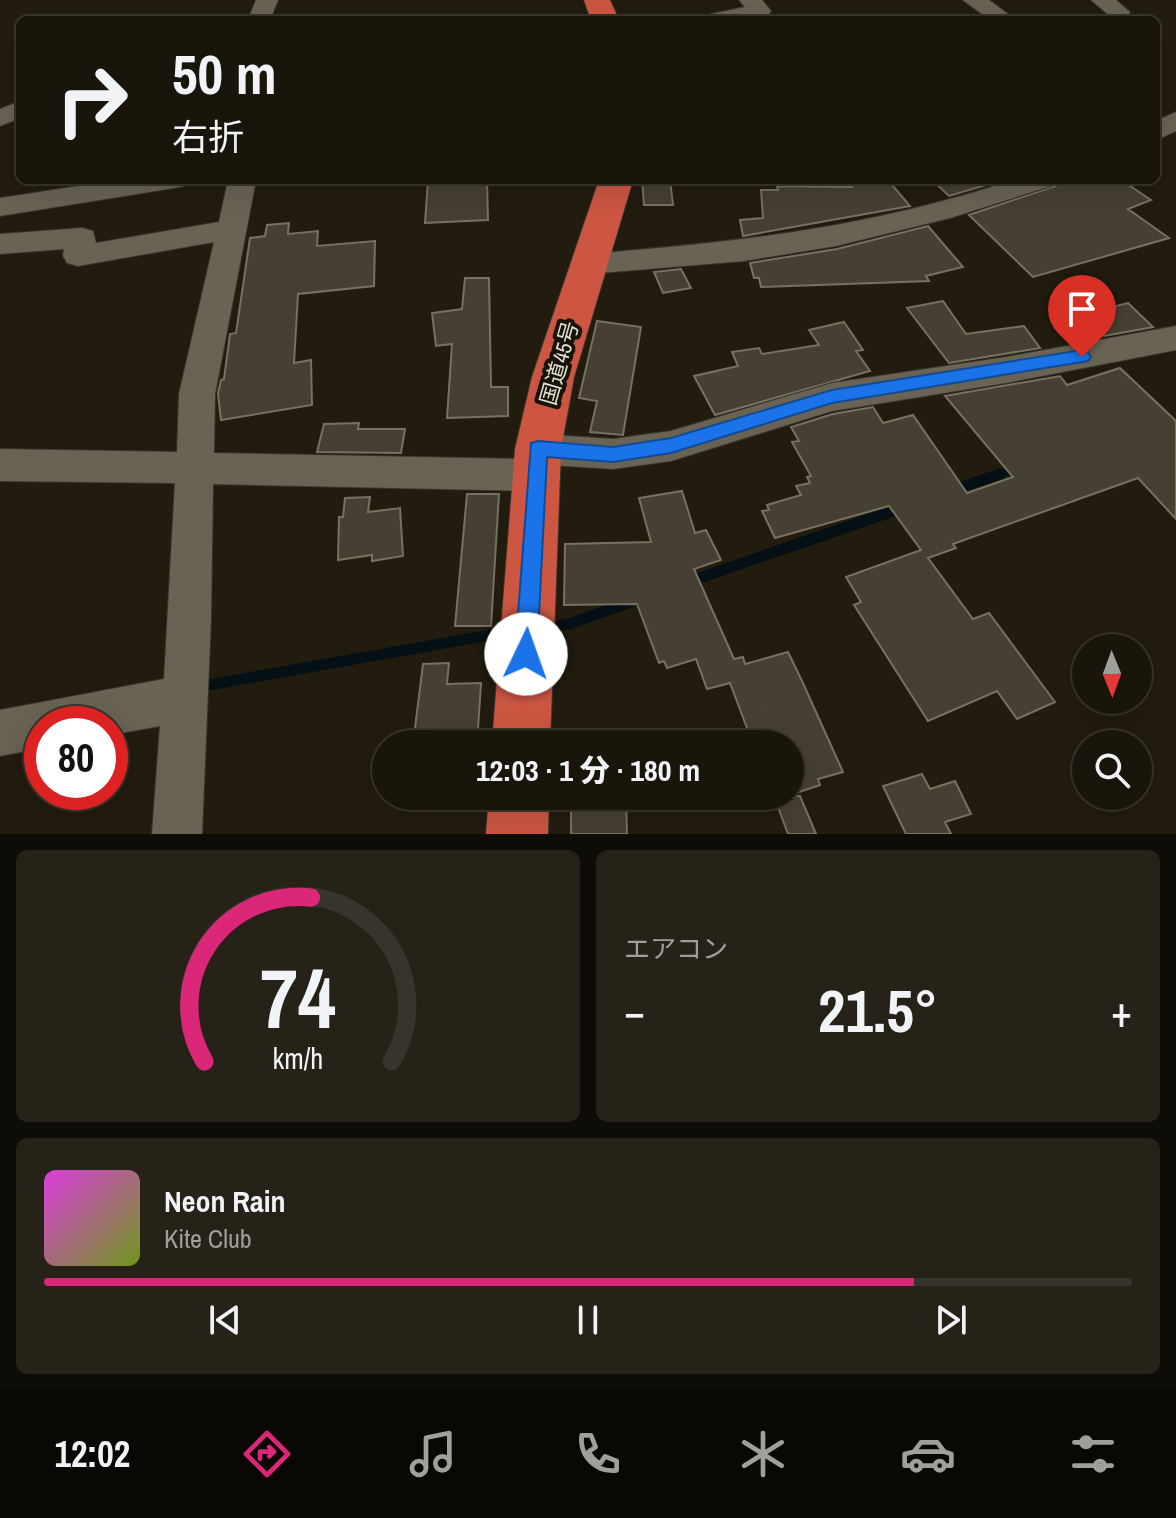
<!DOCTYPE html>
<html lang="ja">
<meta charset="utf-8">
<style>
body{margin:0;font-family:"Archivo Narrow","Noto Sans JP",sans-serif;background:#262218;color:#f1f3f6;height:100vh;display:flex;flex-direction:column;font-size:30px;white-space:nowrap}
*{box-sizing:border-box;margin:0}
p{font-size:26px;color:#9f9f9c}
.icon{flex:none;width:44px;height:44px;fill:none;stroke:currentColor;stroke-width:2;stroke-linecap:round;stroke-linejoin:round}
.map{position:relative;height:834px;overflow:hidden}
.sheet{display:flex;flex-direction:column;gap:16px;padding:16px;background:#0e0c06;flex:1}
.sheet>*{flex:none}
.top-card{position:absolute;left:16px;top:16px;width:1144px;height:168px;border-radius:12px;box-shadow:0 8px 32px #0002,0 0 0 2px #37342b;background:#19150a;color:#f1f3f6;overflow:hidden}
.needle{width:52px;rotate:179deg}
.fabs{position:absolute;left:1072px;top:634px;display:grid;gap:16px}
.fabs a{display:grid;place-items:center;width:80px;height:80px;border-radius:50%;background:#19150a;box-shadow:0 8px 32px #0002,0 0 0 2px #37342b;font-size:40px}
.speed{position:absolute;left:24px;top:706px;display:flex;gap:16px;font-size:40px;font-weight:700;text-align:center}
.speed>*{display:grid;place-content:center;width:104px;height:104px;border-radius:50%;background:#19150a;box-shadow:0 8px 32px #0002,0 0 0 2px #37342b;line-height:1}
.speed .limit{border:12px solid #d22;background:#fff;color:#111}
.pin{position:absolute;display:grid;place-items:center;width:68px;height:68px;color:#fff;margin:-82px -34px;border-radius:50% 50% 50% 0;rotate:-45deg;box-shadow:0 0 8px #0007}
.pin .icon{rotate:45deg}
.me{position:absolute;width:88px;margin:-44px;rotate:3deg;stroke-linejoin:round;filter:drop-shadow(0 0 6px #0008)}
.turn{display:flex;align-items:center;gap:28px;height:168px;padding:0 24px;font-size:36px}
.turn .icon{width:104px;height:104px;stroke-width:2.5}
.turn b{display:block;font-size:56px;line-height:68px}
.big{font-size:60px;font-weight:800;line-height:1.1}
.sheet .tile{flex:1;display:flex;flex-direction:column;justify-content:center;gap:12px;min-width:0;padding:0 28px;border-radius:12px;background:#262218}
.sheet .dial{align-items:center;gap:0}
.dial svg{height:208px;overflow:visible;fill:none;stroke:#37342b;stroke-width:7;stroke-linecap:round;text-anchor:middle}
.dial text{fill:#f1f3f6;stroke:none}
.song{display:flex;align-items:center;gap:24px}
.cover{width:96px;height:96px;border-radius:12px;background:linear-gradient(135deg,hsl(300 70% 55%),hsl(80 70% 35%))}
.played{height:8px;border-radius:4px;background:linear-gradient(90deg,#db2777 80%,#37342b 80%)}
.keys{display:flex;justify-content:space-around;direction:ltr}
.heat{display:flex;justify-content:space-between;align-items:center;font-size:44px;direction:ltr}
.sheet .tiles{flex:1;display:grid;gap:16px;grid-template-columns:1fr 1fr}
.tile:last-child{grid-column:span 2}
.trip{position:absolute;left:372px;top:730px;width:432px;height:80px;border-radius:40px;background:#19150a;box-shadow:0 8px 32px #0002,0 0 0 2px #37342b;font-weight:800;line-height:80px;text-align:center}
.menu{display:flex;height:128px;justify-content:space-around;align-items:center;background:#0a0804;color:#9f9f9c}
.menu .icon{width:56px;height:56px}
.menu .on{color:#db2777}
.menu b{font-size:36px;color:#f1f3f6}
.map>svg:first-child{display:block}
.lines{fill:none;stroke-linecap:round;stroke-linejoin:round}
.stream-far1{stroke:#051016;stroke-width:8}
.stream{stroke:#051016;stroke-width:11}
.building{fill:#454031;stroke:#767161;stroke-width:2}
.minor-casing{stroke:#39362f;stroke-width:2}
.highway-casing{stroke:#39362f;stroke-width:2}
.minor{fill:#686353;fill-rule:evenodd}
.highway{fill:#cc5642;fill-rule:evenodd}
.route{fill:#1a73e8;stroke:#114b97;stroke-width:2}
.labels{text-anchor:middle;stroke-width:8;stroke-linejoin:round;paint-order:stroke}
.street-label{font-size:22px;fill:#e1ded5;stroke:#171306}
</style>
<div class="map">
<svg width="1176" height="834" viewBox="0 0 1176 834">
<rect width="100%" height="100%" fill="#211c0e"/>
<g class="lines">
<path class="stream-far1" d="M994,476L1018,468"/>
<path class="stream" d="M953,490L1000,474
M688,582L905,507
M543,627L569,624L636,600
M197,687L513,631"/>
</g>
<path class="building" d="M428,180H487L488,220L425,223Z
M642,180H670L673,205H644Z
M849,180H888L910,206L743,236L740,220L763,218L761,190H778L777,186L852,187Z
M932,180H1003L949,196Z
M1073,180H1121L1151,200L1128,209L1169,238L1033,277L969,215Z
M289,223L288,234L318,231L317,246L375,241L374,286L298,294L294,363L311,360L312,405L221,420L218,394L221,380L224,379L230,334L236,333L250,238L265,236L267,225Z
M928,226L963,267L926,276L929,281L761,287L759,278H754L750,263L837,249Z
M681,269L691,288L663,293L654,272Z
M465,278H489L491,387H508V416L447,418L452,344L436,346L432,313L462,309Z
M943,301L966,334L1024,326L1040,348L949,363L907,308Z
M1128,303L1153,327L1104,336L1083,314Z
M597,321L641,327L623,435L590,432L597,401L579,398Z
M844,322L863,350L856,351L870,371L715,415L694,376L738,366L732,352L759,348L762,354L819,345L809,330Z
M1120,368L1176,421V519L1138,478L953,544L956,548L928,558L973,619L989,613L1055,702L1017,719L997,691L928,721L854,605L861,602L846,577L921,550L889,506L775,538L762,511L769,510L767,505L801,495L796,486L810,483L807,477L811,476L792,442L799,441L791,427L833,414L873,407L883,423L913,415L967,493L1013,477L945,396L1060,376L1067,385Z
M359,423L358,429H405L401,453L317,452L324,424Z
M682,491L695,533L706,530L721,560L694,569L734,659L743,657L745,664L788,652L802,681L843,772L818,779L820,785L790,795V744H753L730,683L707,689L696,659L667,668L664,661L659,663L637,604L564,605L565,544L651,542L639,498Z
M467,494H499L491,626H455Z
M370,497L368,512L400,508L403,556L372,561V555L338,560L339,517H343L345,498Z
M449,663L447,684L481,683L478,729H451L449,744H413L423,664Z
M922,774L930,789L955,781L971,814L945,822L951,834H906L883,786Z
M571,796H626L627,834H571Z
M774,796H800L816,834H788Z"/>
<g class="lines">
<defs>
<path id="minor" d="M256,0H278L270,20H248Z
M739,0H762L771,11L768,16L748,20L708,19L711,14L745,7Z
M963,0H989L1016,20H990Z
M1091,0H1116L1130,12L1127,17H1111Z
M20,101V118L0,126V109Z
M1176,112V131L1156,140V121Z
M118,180H188L184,186L174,188L0,216V198Z
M228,180H256L215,394L214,453L525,459L519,449L525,438L538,434L613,439L671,431L832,383L1006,357L1176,326V350L1006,383L832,411L671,461L613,469L549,465L554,475L548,486L535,491L213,484L211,619L202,834H152L160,726L110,735V724H42V748L0,756V710L164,679L175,483L0,481V449L177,452L179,394L214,242L78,266L67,263L63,256L64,249L0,254V234L82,228L93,231L96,243L219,222Z
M1013,180H1055L1051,186L950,218L836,246L744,261L588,274L577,271L573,264L577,257L588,254C739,242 868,228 1013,180Z"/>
<path id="highway" d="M584,0H610L619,20H591Z
M599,180H633L574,377L561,449L550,744H492L515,449L532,377Z
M489,796H549L548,834H486Z"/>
</defs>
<use href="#minor" class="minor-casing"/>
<use href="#highway" class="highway-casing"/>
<use href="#minor" class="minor"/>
<use href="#highway" class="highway"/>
</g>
<path class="route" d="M1082,350L1088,352L1091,357L1088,361L832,403L671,453L613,462L547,457L537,654L534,662L526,665L518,662L515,654L531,443L538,441L613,447L671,438L832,390Z"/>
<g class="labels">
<g class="street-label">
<text transform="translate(559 363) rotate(-74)" y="8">国道45号</text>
</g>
</g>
</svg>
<div class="fabs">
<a><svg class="needle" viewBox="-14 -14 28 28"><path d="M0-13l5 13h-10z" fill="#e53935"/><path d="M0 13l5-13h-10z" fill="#9f9f9c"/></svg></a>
<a><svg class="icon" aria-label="search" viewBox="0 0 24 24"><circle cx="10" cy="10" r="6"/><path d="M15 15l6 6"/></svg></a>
</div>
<div class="speed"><div class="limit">80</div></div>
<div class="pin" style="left:1082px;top:357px;background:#d93025"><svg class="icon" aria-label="arrive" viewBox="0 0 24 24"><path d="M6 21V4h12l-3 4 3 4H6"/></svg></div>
<svg class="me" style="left:526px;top:654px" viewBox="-20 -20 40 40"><circle r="19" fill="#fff"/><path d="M0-13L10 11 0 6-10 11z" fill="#1a73e8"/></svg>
<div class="trip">12:03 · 1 分 · 180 m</div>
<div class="top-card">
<div class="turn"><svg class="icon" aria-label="right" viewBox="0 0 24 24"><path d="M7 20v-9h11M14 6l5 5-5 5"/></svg><div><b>50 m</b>右折</div></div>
</div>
</div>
<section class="sheet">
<div class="tiles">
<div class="tile dial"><svg viewBox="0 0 100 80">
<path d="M14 69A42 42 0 1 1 86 69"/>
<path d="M14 69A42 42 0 0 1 55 6" stroke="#db2777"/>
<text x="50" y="56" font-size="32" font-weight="700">74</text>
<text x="50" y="72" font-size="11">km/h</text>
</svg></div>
<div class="tile"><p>エアコン</p>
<div class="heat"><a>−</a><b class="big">21.5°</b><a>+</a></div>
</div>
<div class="tile">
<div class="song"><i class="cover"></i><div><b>Neon Rain</b><p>Kite Club</p></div></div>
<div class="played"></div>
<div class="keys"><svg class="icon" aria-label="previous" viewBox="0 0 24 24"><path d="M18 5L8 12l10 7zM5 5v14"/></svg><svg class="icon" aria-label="pause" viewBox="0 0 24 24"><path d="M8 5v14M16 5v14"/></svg><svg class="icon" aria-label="next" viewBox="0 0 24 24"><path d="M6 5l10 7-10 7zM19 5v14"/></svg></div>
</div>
</div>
</section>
<nav class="menu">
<b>12:02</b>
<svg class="icon on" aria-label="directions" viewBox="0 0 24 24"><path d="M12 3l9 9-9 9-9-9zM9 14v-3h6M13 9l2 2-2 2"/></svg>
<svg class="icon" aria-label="music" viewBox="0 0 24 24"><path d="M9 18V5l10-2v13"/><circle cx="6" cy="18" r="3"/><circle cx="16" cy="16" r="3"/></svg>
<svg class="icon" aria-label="phone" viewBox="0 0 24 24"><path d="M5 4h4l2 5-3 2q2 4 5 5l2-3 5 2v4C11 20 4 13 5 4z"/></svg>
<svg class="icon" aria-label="climate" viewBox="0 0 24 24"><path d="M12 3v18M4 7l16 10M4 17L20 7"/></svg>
<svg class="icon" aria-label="car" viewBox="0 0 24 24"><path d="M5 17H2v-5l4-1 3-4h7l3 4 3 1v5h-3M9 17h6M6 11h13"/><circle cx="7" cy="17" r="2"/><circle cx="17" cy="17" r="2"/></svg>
<svg class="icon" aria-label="filters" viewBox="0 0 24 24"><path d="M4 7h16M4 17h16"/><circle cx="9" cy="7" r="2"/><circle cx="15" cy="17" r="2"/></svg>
</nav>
